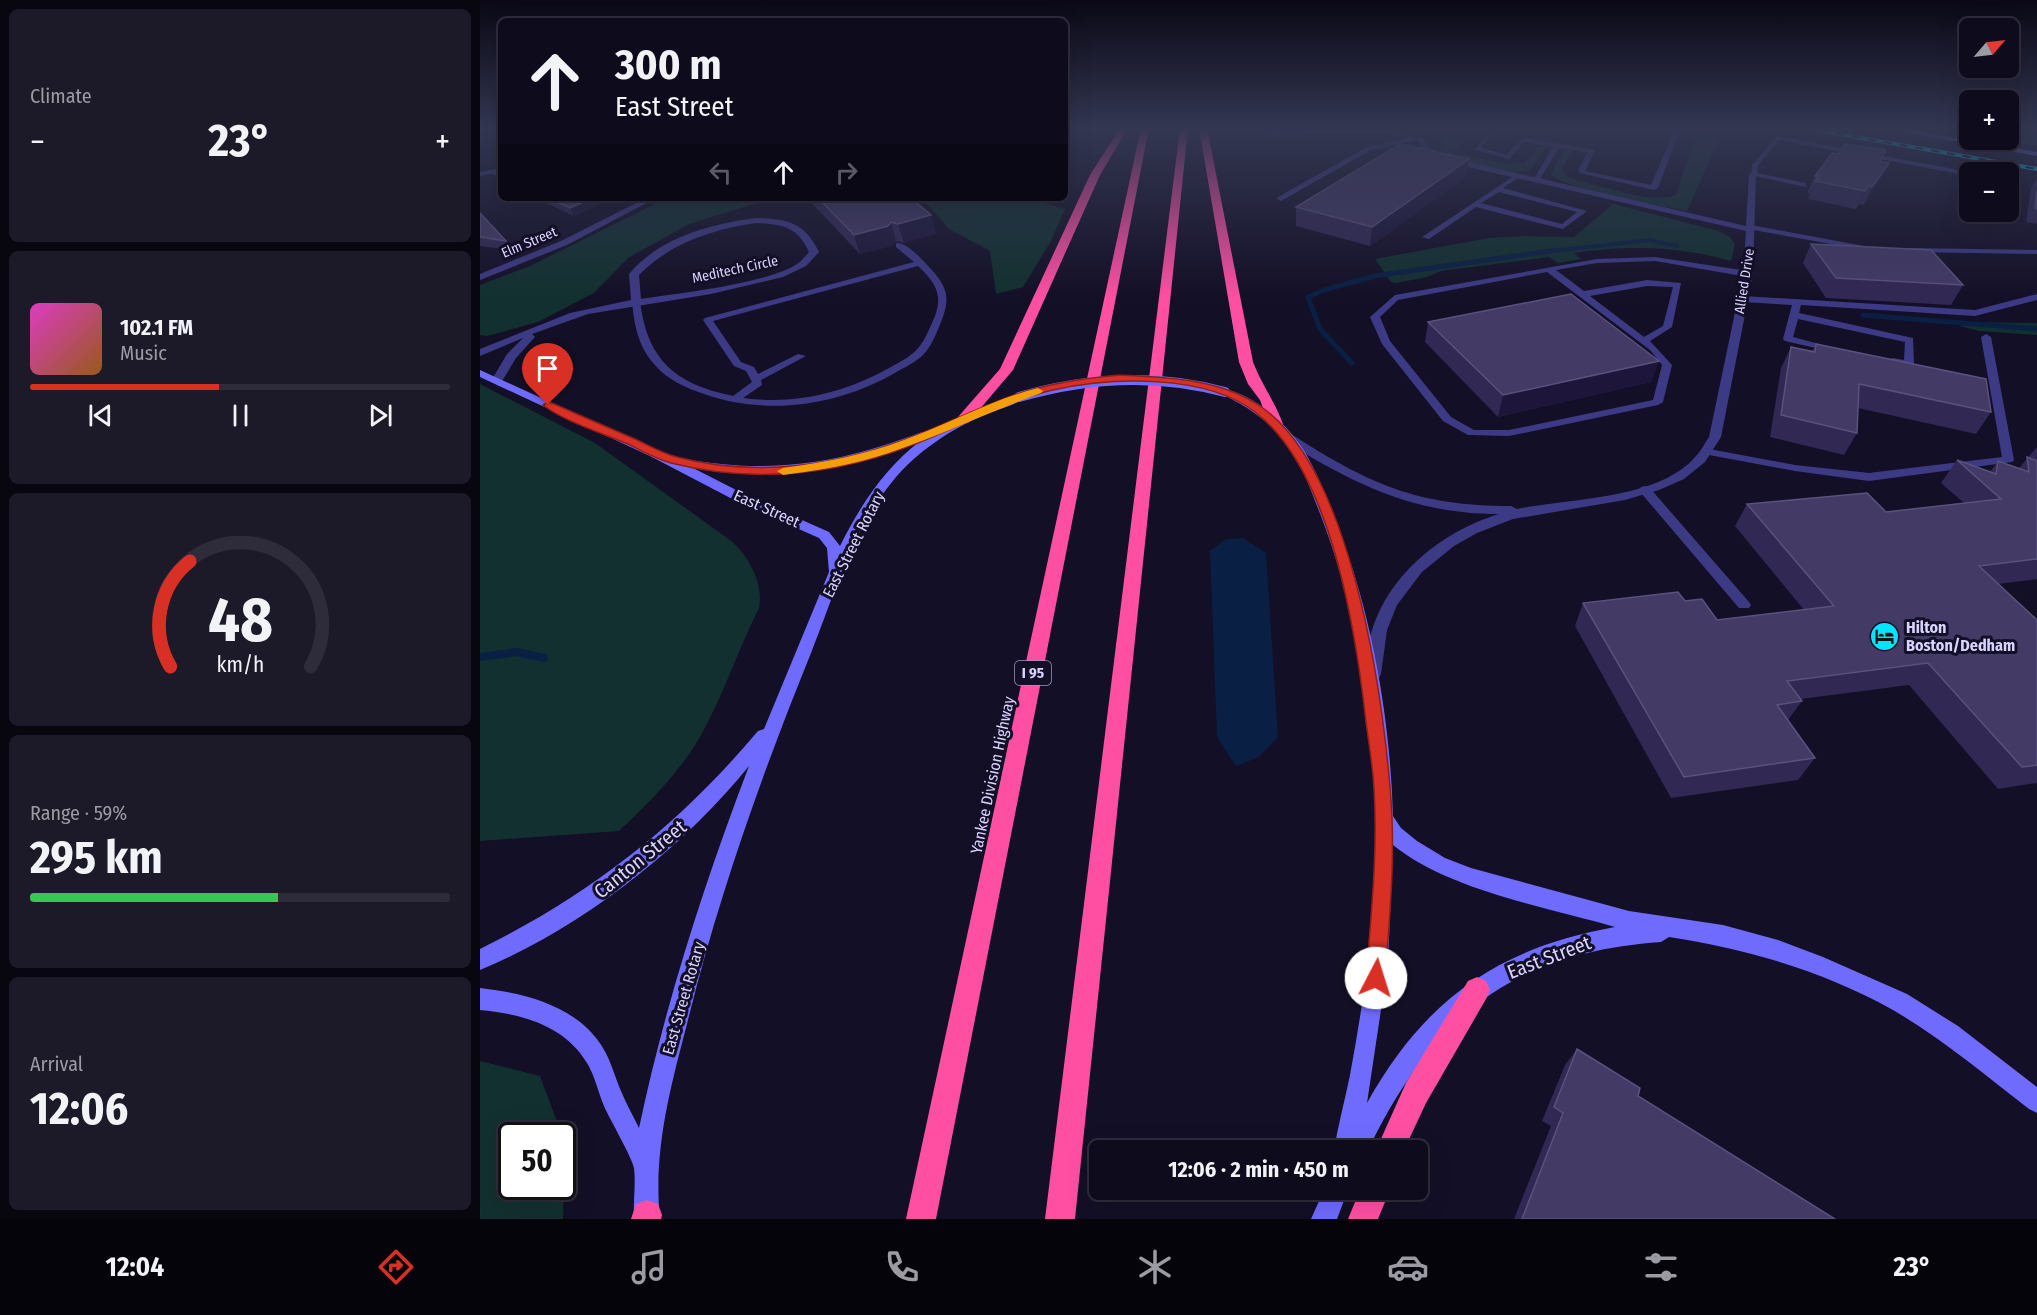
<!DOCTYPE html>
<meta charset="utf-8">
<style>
body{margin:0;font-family:"Fira Sans Condensed",sans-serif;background:#1c1929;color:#f1f3f6;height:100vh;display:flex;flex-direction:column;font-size:22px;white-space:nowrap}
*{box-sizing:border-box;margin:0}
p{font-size:20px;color:#9b9ba3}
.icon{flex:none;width:33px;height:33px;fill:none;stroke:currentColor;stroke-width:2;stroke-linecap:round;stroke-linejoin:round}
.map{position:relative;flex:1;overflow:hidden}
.side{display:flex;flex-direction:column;gap:9px;padding:9px;background:#08060f;width:480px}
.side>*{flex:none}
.top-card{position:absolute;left:18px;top:18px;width:570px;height:183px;border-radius:9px;box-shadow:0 6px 24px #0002,0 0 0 2px #2e2b3b;background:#0e0b1c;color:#f1f3f6;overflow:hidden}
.needle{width:39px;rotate:62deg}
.tools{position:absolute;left:1479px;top:18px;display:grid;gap:12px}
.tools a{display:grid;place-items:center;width:60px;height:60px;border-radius:9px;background:#0e0b1c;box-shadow:0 6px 24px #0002,0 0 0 2px #2e2b3b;font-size:30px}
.speed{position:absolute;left:18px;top:1122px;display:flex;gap:12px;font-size:30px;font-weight:700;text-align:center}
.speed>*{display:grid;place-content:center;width:78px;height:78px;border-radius:50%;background:#0e0b1c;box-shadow:0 6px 24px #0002,0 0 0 2px #2e2b3b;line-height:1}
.speed .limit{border:3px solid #111;border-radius:9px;background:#fff;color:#111}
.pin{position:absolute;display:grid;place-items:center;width:51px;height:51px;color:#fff;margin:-62px -26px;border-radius:50% 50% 50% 0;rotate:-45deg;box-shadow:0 0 6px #0007}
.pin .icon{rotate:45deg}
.me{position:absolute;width:66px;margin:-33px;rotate:5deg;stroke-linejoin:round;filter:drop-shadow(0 0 4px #0008)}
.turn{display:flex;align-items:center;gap:21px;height:126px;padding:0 18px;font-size:27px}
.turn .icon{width:78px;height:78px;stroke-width:2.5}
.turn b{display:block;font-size:42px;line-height:51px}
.lanes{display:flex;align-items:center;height:57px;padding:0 18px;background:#0003;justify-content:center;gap:30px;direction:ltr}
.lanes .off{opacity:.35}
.big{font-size:45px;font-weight:700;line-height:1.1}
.side .card{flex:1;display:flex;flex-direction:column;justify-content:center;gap:9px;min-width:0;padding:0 21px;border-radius:9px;background:#1c1929}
.side .dial{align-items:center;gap:0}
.dial svg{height:156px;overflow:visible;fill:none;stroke:#2e2b3b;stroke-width:7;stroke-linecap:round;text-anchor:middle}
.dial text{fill:#f1f3f6;stroke:none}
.song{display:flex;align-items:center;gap:18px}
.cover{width:72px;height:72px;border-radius:9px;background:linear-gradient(135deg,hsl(310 70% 55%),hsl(30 70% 35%))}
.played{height:6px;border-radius:3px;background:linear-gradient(90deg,#d93025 45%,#2e2b3b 45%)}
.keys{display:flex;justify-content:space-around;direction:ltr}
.heat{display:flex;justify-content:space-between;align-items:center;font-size:33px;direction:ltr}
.charge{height:9px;border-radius:4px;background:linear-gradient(90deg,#34c759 59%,#2e2b3b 0)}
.trip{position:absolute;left:609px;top:1140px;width:339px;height:60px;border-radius:9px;background:#0e0b1c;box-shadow:0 6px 24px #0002,0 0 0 2px #2e2b3b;font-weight:700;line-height:60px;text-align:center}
.menu{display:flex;height:96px;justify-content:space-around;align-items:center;background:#06040b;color:#9b9ba3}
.menu .icon{width:42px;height:42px}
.menu .active{color:#d93025}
.menu b{font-size:27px;color:#f1f3f6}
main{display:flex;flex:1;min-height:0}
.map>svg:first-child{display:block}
.green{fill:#12302f}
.water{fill:#0a1f44}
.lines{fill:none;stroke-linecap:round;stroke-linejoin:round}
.stream-far2{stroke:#0a1f44;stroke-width:4}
.stream-far1{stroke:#0a1f44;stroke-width:5}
.stream{stroke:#0a1f44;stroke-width:8}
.lane{fill:#3d3a85;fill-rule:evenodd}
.street{fill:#3d3a85;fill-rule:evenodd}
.secondary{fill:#6f6bff;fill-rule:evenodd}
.highway{fill:#ff4fa3;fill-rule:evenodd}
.rail-casing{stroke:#00e5ff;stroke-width:4}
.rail{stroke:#130f26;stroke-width:2;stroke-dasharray:8;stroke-linecap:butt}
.secondary-bridge{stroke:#6f6bff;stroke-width:10}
.wall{fill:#312854}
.shaded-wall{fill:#1d163a}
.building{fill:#433a66;stroke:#5a527e;stroke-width:1.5}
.route{fill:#d93025;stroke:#8d1f18;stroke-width:1.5}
.slow{fill:#f59e0b}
.labels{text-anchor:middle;stroke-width:6;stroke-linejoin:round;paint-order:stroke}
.far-street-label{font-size:14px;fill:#d9d4ff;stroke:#130f26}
.shield{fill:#130f26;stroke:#9e99be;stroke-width:1.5}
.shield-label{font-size:15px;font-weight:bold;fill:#d9d4ff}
.street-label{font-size:16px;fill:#d9d4ff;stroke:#130f26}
.poi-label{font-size:16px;font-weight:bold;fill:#d9d4ff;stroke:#130f26;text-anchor:start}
.near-street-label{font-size:20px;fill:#d9d4ff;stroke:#130f26}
</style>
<main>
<section class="side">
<div class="card"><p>Climate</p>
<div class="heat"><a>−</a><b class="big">23°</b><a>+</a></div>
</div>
<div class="card">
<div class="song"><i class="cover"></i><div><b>102.1 FM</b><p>Music</p></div></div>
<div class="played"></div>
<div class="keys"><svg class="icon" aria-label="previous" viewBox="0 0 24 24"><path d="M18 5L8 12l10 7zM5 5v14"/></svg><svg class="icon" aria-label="pause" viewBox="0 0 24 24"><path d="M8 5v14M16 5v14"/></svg><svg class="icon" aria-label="next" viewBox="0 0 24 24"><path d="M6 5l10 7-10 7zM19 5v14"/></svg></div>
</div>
<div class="card dial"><svg viewBox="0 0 100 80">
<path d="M14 69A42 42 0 1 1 86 69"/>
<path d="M14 69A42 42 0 0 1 24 15" stroke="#d93025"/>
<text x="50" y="56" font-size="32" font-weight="700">48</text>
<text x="50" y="72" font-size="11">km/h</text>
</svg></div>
<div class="card"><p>Range · 59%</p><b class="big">295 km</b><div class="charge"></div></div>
<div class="card"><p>Arrival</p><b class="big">12:06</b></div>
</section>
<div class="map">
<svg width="1557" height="1219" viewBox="0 0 1557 1219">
<rect width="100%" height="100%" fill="#130f26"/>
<path class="green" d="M961,128H995L973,152L1030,165L1033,162L1044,164L1059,147L1067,146L1050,170C1033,176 973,161 959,150L966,136L961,132Z
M1218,128H1244L1207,211C1183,206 1082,189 1071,174L1084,151L1089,149L1092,151L1082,169L1087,176L1096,180C1123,186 1171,204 1196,195Z
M1442,128H1478L1489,132L1490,140H1528L1529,128H1557V146L1488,140Z
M187,198H293L209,224L148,258L114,293L58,322L7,336L0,335V285L50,266Z
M442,198H546L585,209L571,241L543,287L516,294L510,251L469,229Z
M1133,204L1239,231L1250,237L1255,244L1251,261C1200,246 1146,245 1094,253L1101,259L1078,263L1069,257L961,271L947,277L916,283L911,282L895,259L1009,238L1041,236L1094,237Z
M1491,322L1557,323V335L1499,331L1480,326Z
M0,384L115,443L250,540C268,555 284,583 279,608C258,650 243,696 220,737C199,773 169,803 139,831L0,841Z
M0,1061L60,1076L82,1135L32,1136V1186H82L83,1137L85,1144L83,1219H0Z"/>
<path class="water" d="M763,538L786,553L798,737L779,757L756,766L737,737L730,551L746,539Z"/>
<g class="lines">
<path class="stream-far2" d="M1064,252L1170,240L1197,246"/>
<path class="stream-far1" d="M1383,315L1557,329
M872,363L840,329L828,297L847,289L895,276L1077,250"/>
<path class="stream" d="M0,657L37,652L64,658"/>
<path class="lane" d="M772,128L788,131L901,129L941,139L891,150L801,201L797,199L798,197L887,147L927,138L901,133L787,135Z
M1011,128H1017L1001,148L1027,155L1042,138L1112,149L1115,151L1105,171L1171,185L1195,128H1201L1178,188L1174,190L1100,173L1098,170L1108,152L1079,148L1058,182H1052L1073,147L1044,142L1029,159L995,150Z
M1297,136L1490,172H1492H1490V176L1299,140L1278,165L1277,173L1326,183V187L1271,175L1272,165Z
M1037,174L1041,176L1039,177L1023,188L1107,211L1083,229L996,207L949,239L942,237ZM1019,192L1097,212L1082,224L1001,203Z
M1271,225L1384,246L1388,248L1384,250L1268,229L1267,227Z
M416,243C428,242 444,262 451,269C470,290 470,301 459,327C455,337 451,346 444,354C435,363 423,368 413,374C356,406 287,416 224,394C206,388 186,379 174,364C158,346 154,324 152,301L156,298L160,301C167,360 195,384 253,396L272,382L266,371L254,366L223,320L225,318L434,262L416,247ZM438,266C458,285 464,297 452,323C448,331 445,340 439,347C432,356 420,362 409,368C364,393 315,405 263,398L282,385L281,380L326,356L318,354L278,374L274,367L261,362L233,321Z
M1430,248L1557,250V254L1433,252H1430Z
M1175,257L1268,271L1272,274L1268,277L1175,261L1117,263L1076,270L1104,291L1167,280L1201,283L1192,327L1170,341L1192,365L1183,402L1178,405L1029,436L988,435L963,421L902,344L890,317L915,295L1117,259ZM1067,272L1170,350L1182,365L1173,400L1029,430H994L971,417L910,341L900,317L918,300ZM1167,286L1193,287L1183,326L1164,337L1110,296Z
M1557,294V300L1495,316L1321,305L1319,313L1433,338L1434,364L1429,367L1408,361L1413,358L1424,360L1425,342L1318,319L1313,337L1358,349L1353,352L1305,341L1303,339L1312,305L1263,302L1259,299L1263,296L1495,310Z
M1506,334L1511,337L1534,460L1532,462L1389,481L1315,471L1229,455L1223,452L1229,449L1315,465L1389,473L1522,457L1501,337Z
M1165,486L1169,487L1269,602L1271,605L1269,608H1259L1161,493L1159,490L1161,487Z"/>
<path class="street" d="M12,128H20L21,138H18Z
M935,137H941L950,148L976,159L1266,226L1269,174L1276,172L1273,274L1241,437L1225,462L1204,479L1179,490L1145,500L1033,519L997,533L974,546L942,572L917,605L907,630L901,674L899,678L893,680L887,678C883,670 886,656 888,647C900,581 957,533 1019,514C934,514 873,484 803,440V434H811C889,484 937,506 1031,506L1037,509C1090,498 1179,500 1216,456C1221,451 1225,443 1229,437L1263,274L1266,231L971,163L944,152Z
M21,168V172L0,176V172Z
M166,198H176L87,245L0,280V274L81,241Z
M276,218C308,219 324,222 339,252L326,266L303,277L231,294L108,314L52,334L55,337L36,358L21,383L17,384L11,381L27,354L43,338L0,356V349L90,313L151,300L149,274C180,237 231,224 276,218ZM276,223C302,224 318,227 329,252C326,255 323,259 320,262C290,284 199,293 161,299L159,275C190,243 233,229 276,223Z"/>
<path class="secondary" d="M1402,128H1418L1557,152V156Z
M0,370L201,462L206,459C291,475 361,463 442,432L451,434L479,418L535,395H543L545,397C536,406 518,409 506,414C470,430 437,451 412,482C372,531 354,596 331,653C282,774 238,897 207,1024C190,1089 173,1152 180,1219H154C153,1202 156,1184 154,1168C152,1157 130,1120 124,1106C118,1092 115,1076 107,1063C84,1025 42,1014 0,1010V988C45,993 98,1006 123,1048C131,1061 135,1077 141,1091C146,1103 153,1116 159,1128C185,1005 224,884 269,766C201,850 100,929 0,970V949C111,894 198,826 278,731L284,729L349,572L347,548L339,538L258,502L172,457L0,377ZM440,441C404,469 380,506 360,546L349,532L268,496L213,468C291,483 367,469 440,441Z
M745,389C777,397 805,422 823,449C836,470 845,493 854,516C891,610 910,714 913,816L921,828L937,841L965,858L991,868L1149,911L1243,925L1298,940L1343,957L1427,994L1478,1026L1557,1087V1113L1549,1109C1505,1075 1461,1038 1413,1010C1344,971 1267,949 1189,937L1181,942C1031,953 953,1016 888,1150H854C858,1125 865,1100 870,1075C879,1026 887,977 891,927C903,790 890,645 841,516C832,493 823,467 808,446C791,423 768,406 741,394L739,392ZM913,845C968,890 1066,907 1135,927C1018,948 945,999 887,1103L908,963Z
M844,1190H868L857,1219H831Z"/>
<path class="highway" d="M640,128H648L620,175L533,370L488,423H478L476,420L478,417L520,369L610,175Z
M661,128H669L456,1219H426Z
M700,128H708L595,1219H565Z
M719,128H727L773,362C782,385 794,400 803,424L801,427H791L789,424L780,400L768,384L759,362Z
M997,977L1006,981L1010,990L1006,999L946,1103L924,1150H896L926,1083L988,981Z
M880,1190H910L898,1219H868Z
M167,1200L178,1204L182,1215L181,1219H151L156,1204Z"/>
<defs>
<path id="rail" d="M1325,128L1557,169"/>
</defs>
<use href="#rail" class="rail-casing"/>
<use href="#rail" class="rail"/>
<path class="secondary-bridge" d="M539,397C608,377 675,373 745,392"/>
</g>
<path class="wall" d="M989,159L986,177L890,246L816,226V207Z
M1400,162L1409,163L1400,181L1384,205L1379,204L1376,209L1328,199L1330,194L1327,193L1335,176Z
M21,173V182L19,181L15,174Z
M1557,178V224L1546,222L1551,188Z
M55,198H131L94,216Z
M327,198H431L451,215L456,234L424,243L416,241L414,245L380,254Z
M0,213L26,241L32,250L0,246Z
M1331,244L1483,285L1471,305L1346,298L1323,263Z
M948,322L1171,382L1018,417L945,342Z
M1336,344L1511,412L1496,434L1378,408L1377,433L1364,455L1290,437L1301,368L1311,347L1332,351Z
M1557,447V579L1518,584L1557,620V784L1556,783L1518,789L1429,685L1321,699L1322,701L1308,720L1335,758L1318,780L1191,798L1095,626L1103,603L1205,601L1237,620L1324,610L1255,526L1267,504L1406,512L1484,503L1461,483L1477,460L1510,472L1518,461L1539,468Z
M1097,1049L1158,1096L1355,1219H1034L1071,1126L1062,1121L1085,1065Z"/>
<path class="shaded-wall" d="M989,159L986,177L890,246L892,227Z
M1409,163L1400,181L1384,205L1392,187Z
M1388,186L1379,204L1376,209L1385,191Z
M112,198H131L94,216L90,208Z
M451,215L456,234L424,243L418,224Z
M411,222L416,241L414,245L380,254L374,235Z
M1179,361L1171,382L1018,417L1023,395Z"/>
<path class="building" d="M920,144L989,159L892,227L816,207Z
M1365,144L1406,150L1400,162L1409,163L1392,187L1388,186L1385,191L1335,181L1339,176H1335L1352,153L1358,154Z
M21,173V177L15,174Z
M1557,190V209L1555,208Z
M68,198H112L90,208Z
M338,198H431L451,215L418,224L411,222L408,226L374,235Z
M0,213L26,241L0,237Z
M1331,244L1451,250L1483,285L1356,278Z
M1091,294L1179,361L1023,395L948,322Z
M1336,344L1506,379L1511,412L1379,384L1377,433L1301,415L1311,347L1335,352Z
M1547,457L1557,461V559L1499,566L1557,620V765L1542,767L1448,663L1307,681L1322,701L1297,705L1335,758L1204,777L1103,603L1198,592L1205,601L1222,599L1237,620L1354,606L1267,504L1387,493L1406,512L1521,499L1477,460L1516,474L1518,461L1549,472Z
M1097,1049L1160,1088L1158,1096L1355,1219H1042L1083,1113L1074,1107Z"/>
<linearGradient id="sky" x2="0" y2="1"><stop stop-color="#0a0815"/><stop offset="0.43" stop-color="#333752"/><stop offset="1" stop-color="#333752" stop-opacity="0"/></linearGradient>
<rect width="1557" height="299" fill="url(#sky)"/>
<path class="route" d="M640,375C687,378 739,378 780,406C870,467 901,684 910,787C916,851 910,914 905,978L903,984L896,987L889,984L886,978C891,915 898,852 894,789C893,767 889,745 886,722C876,632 852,471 775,412C726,374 632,377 573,390C525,401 481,426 435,444C356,475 274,484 191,463C176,459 162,451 148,444C122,433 85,422 63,405L68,402L72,403C99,415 127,427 155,439C168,445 182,453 197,457C273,477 350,467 424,440C462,426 499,407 537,394C571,383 605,378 640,375Z"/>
<path class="slow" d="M558,388L563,391L561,393C503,414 448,442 389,459C361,467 332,471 303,475L297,471L303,468C345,462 385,455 424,440C469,424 511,400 558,388Z"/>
<defs>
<symbol id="hotel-disc" viewBox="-11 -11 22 22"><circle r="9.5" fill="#00e5ff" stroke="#130f26"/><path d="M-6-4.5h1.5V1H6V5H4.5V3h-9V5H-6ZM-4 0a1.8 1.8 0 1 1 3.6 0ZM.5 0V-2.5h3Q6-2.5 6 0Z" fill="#111"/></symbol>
</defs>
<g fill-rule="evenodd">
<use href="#hotel-disc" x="1388" y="620" width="33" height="33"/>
</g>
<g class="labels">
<g class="far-street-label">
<text transform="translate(49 242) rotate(-23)" y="5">Elm Street</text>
<text transform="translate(255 269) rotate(-12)" y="5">Meditech Circle</text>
<text transform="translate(1264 281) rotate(-81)" y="5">Allied Drive</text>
</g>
<rect class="shield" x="535" y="661" width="36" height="24" rx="4.5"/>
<g class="shield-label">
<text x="553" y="678">I 95</text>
</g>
<g class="street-label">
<text transform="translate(287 508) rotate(24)" y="6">East Street</text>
<text transform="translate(373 544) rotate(-63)" y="6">East Street Rotary</text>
<text transform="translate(512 775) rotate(-78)" y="6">Yankee Division Highway</text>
<text transform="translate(203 998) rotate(-74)" y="6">East Street Rotary</text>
</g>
<g class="poi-label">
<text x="1426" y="633">Hilton<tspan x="1426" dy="18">Boston/Dedham</tspan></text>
</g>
<g class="near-street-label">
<text transform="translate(160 859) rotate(-39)" y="7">Canton Street</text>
<text transform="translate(1069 957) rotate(-21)" y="7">East Street</text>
</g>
</g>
</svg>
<div class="tools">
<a><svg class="needle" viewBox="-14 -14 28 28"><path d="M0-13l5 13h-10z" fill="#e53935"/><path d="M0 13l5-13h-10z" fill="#9b9ba3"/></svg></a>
<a>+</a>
<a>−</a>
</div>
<div class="speed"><div class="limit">50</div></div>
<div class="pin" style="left:68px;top:405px;background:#d93025"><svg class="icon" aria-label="arrive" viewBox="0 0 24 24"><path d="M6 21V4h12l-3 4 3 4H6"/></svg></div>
<svg class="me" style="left:896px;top:978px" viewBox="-20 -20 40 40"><circle r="19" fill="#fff"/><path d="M0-13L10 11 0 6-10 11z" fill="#d93025"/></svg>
<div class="trip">12:06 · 2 min · 450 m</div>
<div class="top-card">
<div class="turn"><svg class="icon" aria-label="ahead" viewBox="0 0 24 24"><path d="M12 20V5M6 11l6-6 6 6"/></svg><div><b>300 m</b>East Street</div></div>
<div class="lanes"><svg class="icon off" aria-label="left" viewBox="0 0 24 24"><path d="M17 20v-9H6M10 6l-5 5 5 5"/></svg><svg class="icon" aria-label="ahead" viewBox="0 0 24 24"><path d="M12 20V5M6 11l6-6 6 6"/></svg><svg class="icon off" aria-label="right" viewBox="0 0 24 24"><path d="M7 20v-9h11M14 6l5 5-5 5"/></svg></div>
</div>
</div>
</main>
<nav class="menu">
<b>12:04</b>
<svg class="icon active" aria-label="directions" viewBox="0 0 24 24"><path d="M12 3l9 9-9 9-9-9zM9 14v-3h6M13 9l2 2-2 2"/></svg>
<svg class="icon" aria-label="music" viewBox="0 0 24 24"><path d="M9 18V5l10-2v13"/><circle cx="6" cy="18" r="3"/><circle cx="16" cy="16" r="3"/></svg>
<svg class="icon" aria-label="phone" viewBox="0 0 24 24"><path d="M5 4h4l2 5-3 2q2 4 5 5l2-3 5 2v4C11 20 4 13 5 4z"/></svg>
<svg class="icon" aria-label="climate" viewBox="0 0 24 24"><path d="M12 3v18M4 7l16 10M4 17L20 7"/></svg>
<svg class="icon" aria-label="car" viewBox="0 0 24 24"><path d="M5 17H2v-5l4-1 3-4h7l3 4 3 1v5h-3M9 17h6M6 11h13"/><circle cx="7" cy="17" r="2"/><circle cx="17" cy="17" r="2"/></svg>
<svg class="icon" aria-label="filters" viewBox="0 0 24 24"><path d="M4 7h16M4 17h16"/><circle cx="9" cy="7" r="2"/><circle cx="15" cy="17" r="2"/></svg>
<b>23°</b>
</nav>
